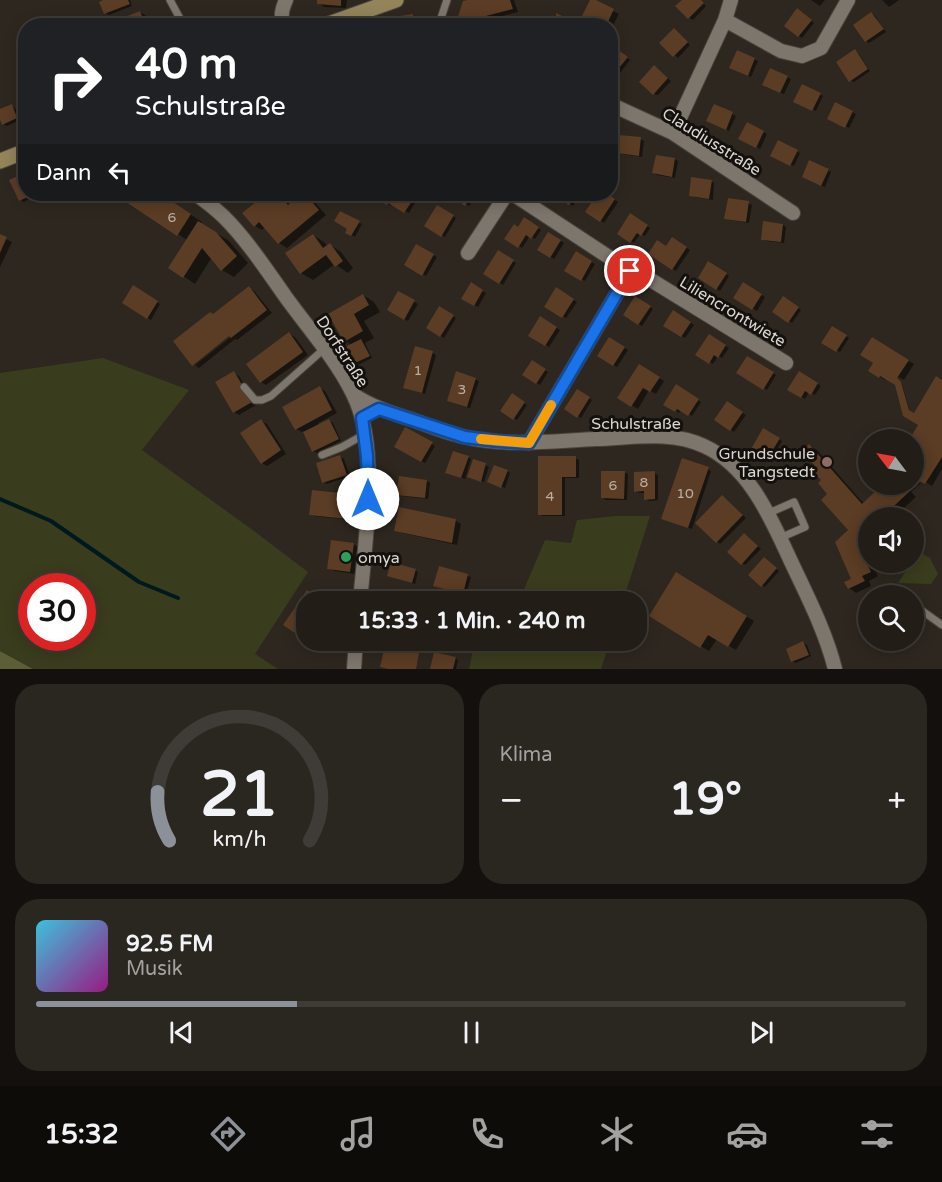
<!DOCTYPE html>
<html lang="de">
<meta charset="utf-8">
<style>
body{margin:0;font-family:"Varela Round",sans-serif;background:#2a2620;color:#f1f3f6;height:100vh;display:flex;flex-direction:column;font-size:22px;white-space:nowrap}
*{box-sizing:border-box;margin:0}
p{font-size:20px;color:#a2a2a1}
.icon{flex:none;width:33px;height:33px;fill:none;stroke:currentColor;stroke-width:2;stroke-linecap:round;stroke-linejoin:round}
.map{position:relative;height:669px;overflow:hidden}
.sheet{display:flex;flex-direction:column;gap:15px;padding:15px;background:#13100d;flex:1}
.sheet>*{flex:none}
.top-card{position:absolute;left:18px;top:18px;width:600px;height:183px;border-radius:24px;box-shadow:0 3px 15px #0003,0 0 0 2px #3f3b36;background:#202124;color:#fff;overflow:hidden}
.needle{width:39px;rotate:302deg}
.fabs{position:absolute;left:858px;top:429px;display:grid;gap:12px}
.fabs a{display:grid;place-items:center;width:66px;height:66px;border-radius:50%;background:#221d17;box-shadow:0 3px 15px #0003,0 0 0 2px #3f3b36;font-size:30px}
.speed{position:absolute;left:18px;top:573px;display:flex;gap:12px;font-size:30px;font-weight:700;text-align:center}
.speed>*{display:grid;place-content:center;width:78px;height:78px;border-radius:50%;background:#221d17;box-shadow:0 3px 15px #0003,0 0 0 2px #3f3b36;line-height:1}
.speed .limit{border:9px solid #d22;background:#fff;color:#111}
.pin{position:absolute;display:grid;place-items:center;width:51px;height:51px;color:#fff;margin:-26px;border:3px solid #fff;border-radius:50%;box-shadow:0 2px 6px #0007}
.me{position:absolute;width:66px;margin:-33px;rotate:0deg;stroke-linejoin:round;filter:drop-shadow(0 0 4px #0008)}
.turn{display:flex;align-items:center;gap:21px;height:126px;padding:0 18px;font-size:27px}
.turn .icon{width:78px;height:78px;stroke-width:2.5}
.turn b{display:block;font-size:42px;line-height:51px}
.then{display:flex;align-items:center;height:57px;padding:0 18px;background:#0003;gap:12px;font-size:22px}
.big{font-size:45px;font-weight:700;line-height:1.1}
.sheet .card{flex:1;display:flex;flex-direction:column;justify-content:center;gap:9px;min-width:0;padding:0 21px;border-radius:24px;background:#2a2620}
.sheet .dial{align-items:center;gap:0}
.dial svg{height:156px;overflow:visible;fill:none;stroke:#3f3b36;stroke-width:7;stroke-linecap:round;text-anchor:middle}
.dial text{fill:#f1f3f6;stroke:none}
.song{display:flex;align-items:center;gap:18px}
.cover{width:72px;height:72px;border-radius:9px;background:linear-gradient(135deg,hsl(190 70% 55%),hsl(310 70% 35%))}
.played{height:6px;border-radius:3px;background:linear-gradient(90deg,#8c9099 30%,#3f3b36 30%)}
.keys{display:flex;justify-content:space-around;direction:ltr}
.heat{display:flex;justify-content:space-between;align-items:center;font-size:33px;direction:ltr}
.sheet .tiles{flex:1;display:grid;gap:15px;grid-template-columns:1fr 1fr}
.card:last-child{grid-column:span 2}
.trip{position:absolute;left:296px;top:591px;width:351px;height:60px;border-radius:24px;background:#221d17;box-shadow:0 3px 15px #0003,0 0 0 2px #3f3b36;font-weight:700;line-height:60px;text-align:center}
.tabs{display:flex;height:96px;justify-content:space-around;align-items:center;background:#0e0c09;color:#a2a2a1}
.tabs .icon{width:42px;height:42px}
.tabs .active{color:#8c9099}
.tabs b{font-size:27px;color:#f1f3f6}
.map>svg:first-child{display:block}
.green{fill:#3a3c1e;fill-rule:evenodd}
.forest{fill:#5b5e37}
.shadow{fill:#0007}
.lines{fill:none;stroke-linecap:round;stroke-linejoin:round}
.stream{stroke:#00191d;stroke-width:4}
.building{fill:#5b3c24}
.lane-casing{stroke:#48443d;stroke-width:9}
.street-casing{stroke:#48443d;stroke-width:16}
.secondary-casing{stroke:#48443d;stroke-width:17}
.lane{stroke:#7d766c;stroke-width:7}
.street{stroke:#7d766c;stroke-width:14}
.secondary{stroke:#938459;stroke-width:15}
.route-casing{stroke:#114b97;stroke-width:15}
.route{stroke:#1a73e8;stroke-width:10}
.slow{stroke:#f59e0b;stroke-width:10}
.education-dot{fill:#8d6e63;stroke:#13100d;stroke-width:2}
.leisure-dot{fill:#2e9e5b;stroke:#13100d;stroke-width:2}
.labels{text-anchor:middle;stroke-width:6;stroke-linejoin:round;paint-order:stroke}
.number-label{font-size:14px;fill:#bbb0a6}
.street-label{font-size:16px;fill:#dbd7d1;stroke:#13100d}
.poi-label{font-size:16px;fill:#dbd7d1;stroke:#13100d;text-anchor:end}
</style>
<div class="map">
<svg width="942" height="669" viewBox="0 0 942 669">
<rect width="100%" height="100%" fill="#2d271f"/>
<path class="green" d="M103,358L189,390L142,450L254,531L308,572L255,654L278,669H33L0,651V373ZM32,586H82V638H32Z
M615,516H650L623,601H519L545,540L571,543L577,520Z
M918,551L930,558L938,574L931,584L898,583L911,563L914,562V559Z
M475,641V640L610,641L601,669H469Z"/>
<path class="forest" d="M0,651L33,669H0Z"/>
<path class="shadow" d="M108,0H130L132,6L109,15L105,13Z
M319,0H347L346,8L324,7L319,3Z
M473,0H514L518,12L487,20L485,26H456Z
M592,0L619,14L610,31V26H578Z
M684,0H700L706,6L693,20L689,18Z
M811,0H825L820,6Z
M882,0H899L889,7Z
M140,12L148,17L151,26H115Z
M801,12L814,23L802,38L786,26Z
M871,14L875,16L886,32L869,43L866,41Z
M413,15L416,17L418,26H392Z
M677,32L690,45L678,58L661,43Z
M617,49L630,60L613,82L610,80V51Z
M855,51L858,53L870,71L854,82L850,80Z
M737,52L758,61L751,77L734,70Z
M658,69L671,81L658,95L654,94Z
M787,77L791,79L784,94L767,87Z
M803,86L823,96L816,111L795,101Z
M836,104L856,114L849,128L829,118Z
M12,106L15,108L20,120L7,126L3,124L0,116V111Z
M715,106L736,116L729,131L712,123Z
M747,124L767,134L760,149L740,138Z
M640,139L644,141L642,157L622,154L618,152Z
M779,142L800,153L794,166L772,156Z
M675,159L678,161L675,178L657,175L654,173Z
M828,170L831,172L825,187L807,179Z
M22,176L26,177V194H34L35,196L24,202L20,200Z
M711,181L714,183L713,200L694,197L690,195Z
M116,194H160L202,222L200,224L228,240L248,263L234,277L222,270L212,257L195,284L170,267L187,240Z
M268,194H280L290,205L304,194L311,198L326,215L287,248L279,243L265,227L262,230L255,226L244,213Z
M336,194H351L349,199Z
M373,194H411L418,198L409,213L392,204L391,206L373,195Z
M454,194H477L469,206L452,195Z
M560,194H580L573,206L558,197Z
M599,194H605L618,202L604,223L587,212Z
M748,203L752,205L749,223L730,220L726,218Z
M437,207L456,218L445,237L426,226Z
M341,213L362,224L355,237L347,232L349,228Z
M631,215L650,228L645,236L640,234L634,243L619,233Z
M525,219L541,230L535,239L530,236L522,248L506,238L519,229Z
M764,223L783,225L786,227L784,243L766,241L763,239Z
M549,234L564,243L554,259L539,250Z
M313,235L324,242L328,247L330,245L341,252L353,268L348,273L335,264L313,280L301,273Z
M0,236L12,242L0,267Z
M673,239L690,250L676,271L650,254L667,248Z
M417,246L437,257L426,276L406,265Z
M498,252L516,263L503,285L485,274Z
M577,253L595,264L585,281L566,270Z
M709,263L729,276L720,291L700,278Z
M743,284L765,297L757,311L735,298Z
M471,285L486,293L478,307L463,298Z
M134,287L160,304L151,320L124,303Z
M249,288L254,291L272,313L237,340L235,339L199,368L195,365L236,333L214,316Z
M557,290L577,302L566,318L547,306Z
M399,293L418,304L408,321L389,310Z
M363,295L374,302L380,312L364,321L374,338L365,343L372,358L358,365L354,363L352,345L345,341L330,314Z
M636,298L653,309L642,326L625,315Z
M783,298L801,310L792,323L774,312Z
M440,308L456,318L444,338L428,328Z
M674,312L694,325L685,338L665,325Z
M541,318L560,330L549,347L530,335Z
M833,328L849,338L840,352L823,342Z
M289,334L295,337L308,355L266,385L261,382Z
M710,336L729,348L722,358L718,356L713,364L697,355Z
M610,339L628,350L617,367L599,356Z
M872,339L914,364L904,380L890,372L889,375L902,384L910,412L914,415L942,381V437L905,415L896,384L886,378L885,380L870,371L875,363Z
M433,353L436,355L425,394L409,389Z
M748,358L776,375L767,390L738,372Z
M532,362L548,372L540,385L524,375Z
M639,366L664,381L656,394L649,390L638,409L619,398Z
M234,373L239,376L256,405L239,415L234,412Z
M457,373L479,381L470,408L452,402Z
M799,373L821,386L815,395L809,392L805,399L789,389Z
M676,386L701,402L692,416L681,409L679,413L665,404Z
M320,388L325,391L337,413L318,423L319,425L329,421L333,423L341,441L317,453L313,451L304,431L302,432L296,429Z
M577,391L592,400L581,418L566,409Z
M512,395L527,405L517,420L502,411Z
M727,403L746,415L734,432L716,419Z
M261,421L267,424L286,454L267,466L262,463Z
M405,429L435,446L425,463L396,446Z
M764,431L782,441L771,461L752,450Z
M914,440L942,441V469L932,486L914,475Z
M810,446L817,450L864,504L914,484V479L921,483L911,492L916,497L893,518H868V540L863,545L868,557V562H871L878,576L869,581L871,586L856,593L849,588L853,580L850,531L829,494Z
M340,457L344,459L350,476L327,484L324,482Z
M468,457L471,459L465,479L450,474Z
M540,458H575L579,460V478H565V516H543L539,514Z
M474,461L489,467L484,482L473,479Z
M708,469L711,471L692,529L666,520Z
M507,471L510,473L505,488L493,483Z
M624,472L628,474L627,500H606L603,498Z
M654,473L658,475V500L649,501L646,499V493H639L635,491Z
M400,478L427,481L430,483L428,499L401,496L398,494Z
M349,495L353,497L350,520L314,516L311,514Z
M726,499L746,518L720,544L697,523Z
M400,509L456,521L461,524L457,545L402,533L396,530Z
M745,535L761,549L745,565L742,563Z
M353,544L359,547L355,574L334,571L329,568Z
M767,561L779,571L765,587L762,585Z
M440,568L471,577L466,594L439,587Z
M415,570L418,572L415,584L388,575Z
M677,574L754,621L736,650L717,639L709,651L651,616Z
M307,592L306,602V638L301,635Z
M803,643L807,645L811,656L796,663L792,661Z
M455,658L458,660L456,669H431Z"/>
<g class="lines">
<path class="stream" d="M0,499L51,521L139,582L178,598"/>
</g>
<path class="building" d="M103,0H128L130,4L104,14L99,2Z
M317,0H341V6L317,4Z
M467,0H510L513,9L482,17L479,26H455L463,1Z
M590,0H596L614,9L606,26H556V13L578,24Z
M682,0H701L704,3L688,19L675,6Z
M797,8L812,20L798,37L784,26Z
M140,11L146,26H113L112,22Z
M871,12L884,29L865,42L853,25Z
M413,14L415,26H390L387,18Z
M674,28L688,42L673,57L659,43Z
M613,46L628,57L610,79V49Z
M855,49L868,69L849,82L836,62Z
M737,50L755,58L748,76L729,68Z
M654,65L668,78L653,95L639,82Z
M770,68L788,76L780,93L762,85Z
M802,84L821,93L812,111L793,102Z
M835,102L853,111L845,128L827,119Z
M12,104L17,118L2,125L0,120V109Z
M714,104L733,112L726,130L706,121Z
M747,122L764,131L756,148L738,139Z
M619,135L641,137L639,156L617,153Z
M778,140L798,150L790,166L770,156Z
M656,155L675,158L672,177L652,173Z
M809,160L829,169L821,186L802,177Z
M22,174L26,180V194H34L19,201L9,180Z
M691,177L712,180L709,199L689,196Z
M114,194H161L191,214L177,236Z
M266,194H278L288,205L301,194H305L319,210L278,244L259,222L254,227L242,213Z
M372,194H414L416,195L404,213L388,203L387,205L371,195Z
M452,194H473L465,206L450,196Z
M558,194H576L569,205L556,197Z
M597,194H607L615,199L600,222L585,212Z
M728,198L749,201L746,222L724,219Z
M437,205L454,215L441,237L424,226Z
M340,211L360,221L351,236L345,233L347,229L334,221Z
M630,213L648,225L641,236L637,233L630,243L617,234Z
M524,217L539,227L531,239L526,235L518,248L504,239L514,224L518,227Z
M198,221L216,232L237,256L221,271L202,248L183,278L168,268Z
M763,221L783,224L781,242L761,240Z
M548,232L561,240L550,258L537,250Z
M0,234L7,237L0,253Z
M313,234L323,248L330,243L343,261L335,267L326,255L300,274L285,253Z
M672,237L687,247L672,270L648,254L657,240L666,246Z
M416,244L434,254L422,276L404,265Z
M498,250L514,260L499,284L483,274Z
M576,251L592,261L581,281L564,271Z
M708,261L727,273L716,290L698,278Z
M471,282L483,290L474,306L461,299Z
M743,282L762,294L752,310L733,298Z
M133,285L158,301L147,319L122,303Z
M249,286L267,310L231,338L229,336L192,366L173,341L210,312L213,314Z
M556,287L574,299L562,318L544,307Z
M398,291L415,300L404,320L387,310Z
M363,294L369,305L354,314L363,331L344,342L328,314Z
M635,296L651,306L638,325L623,315Z
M783,296L799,307L788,323L772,312Z
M439,306L454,315L440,337L426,328Z
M673,310L691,322L681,337L663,326Z
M540,316L557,327L545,346L528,336Z
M832,326L847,335L836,352L821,343Z
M289,332L303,352L260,383L246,364Z
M709,334L726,345L718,358L714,355L709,364L695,355Z
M609,337L625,347L613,366L597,356Z
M872,337L909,360L897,378L901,382L909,410L914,413L936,376L942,380V457L925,484L919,481L908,490L909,492L881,518H868V528L856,540L871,572L862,576L865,581L848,589L844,582L851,579L835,542L848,530L821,500L827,494L818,483L821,480L810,469L814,465L802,451L809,444L862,504L883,484H914V440H909L918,425L903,416L895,385L880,376L879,378L868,371L873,363L860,355Z
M361,339L370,356L353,364L345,347Z
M415,346L433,351L422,393L403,388Z
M747,356L774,372L763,390L736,373Z
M532,360L546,369L536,384L522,375Z
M639,364L660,377L650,392L643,388L631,407L617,398Z
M234,371L252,402L233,413L215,382Z
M456,371L476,378L467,407L447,401Z
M799,371L818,383L811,395L805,391L801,398L787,390Z
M676,384L699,399L688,416L677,409L675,412L663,405Z
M320,386L332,410L295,430L282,407Z
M577,389L590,397L577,418L564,409Z
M512,393L525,402L513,420L500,411Z
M727,401L743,412L730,431L714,420Z
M261,419L281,450L261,464L240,433Z
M329,419L339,439L312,452L303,432Z
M405,427L433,442L421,462L394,447Z
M763,428L780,438L767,460L750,451Z
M453,451L469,456L461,478L445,473Z
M340,455L347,475L322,483L316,463Z
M538,456H576V477H562V515H538Z
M682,458L709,467L688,528L661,519Z
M473,459L486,463L481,482L467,477Z
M494,465L508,470L501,488L487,482Z
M601,471H625L624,499L601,498Z
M655,471V499L644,500V491L634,492V472Z
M399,476L427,480L425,498L396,495Z
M312,490L350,494L347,519L309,515Z
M722,495L743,515L716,543L695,523Z
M399,507L456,519L452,543L394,531Z
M744,533L758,546L741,565L727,552Z
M331,540L354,543L350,572L327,569Z
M764,557L777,568L761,587L748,575Z
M391,562L416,569L412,583L387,576Z
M439,566L468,574L463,594L433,586Z
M676,572L747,616L728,647L708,635L700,648L649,616Z
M307,590L323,602H306V629L301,637L283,625Z
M803,641L809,655L791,662L786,649Z
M385,646L419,653L416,669H388L380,667Z
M434,652L456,657L453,669H430Z"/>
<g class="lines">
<defs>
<path id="lane" d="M170,0L184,26
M439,24L447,0
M244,387L255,400H262L271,396L324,349
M322,455L342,447L365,434
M769,513L794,502L805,527L780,538
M894,592L899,596
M914,605L942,625"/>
<path id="street" d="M725,20L781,51L802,56L821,48L848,0
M284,26C280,16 282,9 286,0
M610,104L673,133L793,213
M673,133L725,20L731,0
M196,194C205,201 215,208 224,217C247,240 266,269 285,296C308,328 336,359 353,394C380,447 365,543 360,602
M513,194L630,271L636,272L646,277L786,363
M468,253L504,198L508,194
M354,395C372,407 392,413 413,420C430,426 447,433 465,437C507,447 553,441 596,439C631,438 671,430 704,446C748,466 769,514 788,555C805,592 825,629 835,669
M529,443L630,271
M354,669L356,640"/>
<path id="secondary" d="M323,26L396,0
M0,161L26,151"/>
</defs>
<use href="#lane" class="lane-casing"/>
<use href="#street" class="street-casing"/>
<use href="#secondary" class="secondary-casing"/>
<use href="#lane" class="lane"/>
<use href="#street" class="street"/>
<use href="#secondary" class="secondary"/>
</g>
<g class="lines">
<defs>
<path id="route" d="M368,499L367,456L362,418L379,409L465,437L497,441L529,443L630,271"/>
</defs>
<use href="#route" class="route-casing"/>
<use href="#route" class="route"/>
<path class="slow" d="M481,439L529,443L551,405"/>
</g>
<circle class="education-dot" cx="827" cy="462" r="6"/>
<circle class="leisure-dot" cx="346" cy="557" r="6"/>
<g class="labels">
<g class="number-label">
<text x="172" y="222">6</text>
<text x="418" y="375">1</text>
<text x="462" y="394">3</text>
<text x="644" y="487">8</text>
<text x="613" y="490">6</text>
<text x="685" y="498">10</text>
<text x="550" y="501">4</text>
</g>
<g class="street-label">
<text transform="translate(712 141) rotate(32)" y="6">Claudiusstraße</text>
<text transform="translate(733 311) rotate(31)" y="6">Liliencrontwiete</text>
<text transform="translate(343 351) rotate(57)" y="6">Dorfstraße</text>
<text x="636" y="429">Schulstraße</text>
</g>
<g class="poi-label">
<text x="815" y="459">Grundschule<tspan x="815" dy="18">Tangstedt</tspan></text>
<text x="358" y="563" text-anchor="start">omya</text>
</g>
</g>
</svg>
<div class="fabs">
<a><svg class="needle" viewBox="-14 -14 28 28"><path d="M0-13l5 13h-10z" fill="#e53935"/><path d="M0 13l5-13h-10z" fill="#a2a2a1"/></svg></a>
<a><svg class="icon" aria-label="sound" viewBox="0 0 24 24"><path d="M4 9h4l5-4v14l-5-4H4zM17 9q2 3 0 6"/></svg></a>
<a><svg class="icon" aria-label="search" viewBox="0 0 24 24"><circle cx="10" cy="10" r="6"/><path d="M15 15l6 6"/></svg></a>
</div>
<div class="speed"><div class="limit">30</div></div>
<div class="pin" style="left:630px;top:271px;background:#d93025"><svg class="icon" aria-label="arrive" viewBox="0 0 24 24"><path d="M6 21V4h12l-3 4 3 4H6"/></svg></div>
<svg class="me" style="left:368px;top:499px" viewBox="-20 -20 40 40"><circle r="19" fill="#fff"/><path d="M0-13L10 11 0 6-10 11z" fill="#1a73e8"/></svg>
<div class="trip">15:33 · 1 Min. · 240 m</div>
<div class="top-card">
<div class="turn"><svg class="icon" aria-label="right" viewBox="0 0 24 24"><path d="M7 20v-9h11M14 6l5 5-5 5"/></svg><div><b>40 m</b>Schulstraße</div></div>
<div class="then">Dann<svg class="icon" aria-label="left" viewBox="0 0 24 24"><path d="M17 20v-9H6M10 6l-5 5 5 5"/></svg></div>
</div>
</div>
<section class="sheet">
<div class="tiles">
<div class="card dial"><svg viewBox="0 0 100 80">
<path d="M14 69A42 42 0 1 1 86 69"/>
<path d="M14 69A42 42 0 0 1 8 44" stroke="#8c9099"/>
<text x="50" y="56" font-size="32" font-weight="700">21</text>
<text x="50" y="72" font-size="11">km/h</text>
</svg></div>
<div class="card"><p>Klima</p>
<div class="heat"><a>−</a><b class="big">19°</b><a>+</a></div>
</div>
<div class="card">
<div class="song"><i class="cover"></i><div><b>92.5 FM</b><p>Musik</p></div></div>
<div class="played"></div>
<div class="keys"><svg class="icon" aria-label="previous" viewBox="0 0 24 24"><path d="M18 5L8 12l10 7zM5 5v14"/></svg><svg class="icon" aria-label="pause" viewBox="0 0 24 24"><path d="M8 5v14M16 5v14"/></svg><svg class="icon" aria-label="next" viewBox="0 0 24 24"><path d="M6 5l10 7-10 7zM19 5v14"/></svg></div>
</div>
</div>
</section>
<nav class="tabs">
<b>15:32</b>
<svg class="icon active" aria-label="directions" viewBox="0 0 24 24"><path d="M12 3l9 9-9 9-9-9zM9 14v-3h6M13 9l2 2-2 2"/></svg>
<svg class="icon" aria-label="music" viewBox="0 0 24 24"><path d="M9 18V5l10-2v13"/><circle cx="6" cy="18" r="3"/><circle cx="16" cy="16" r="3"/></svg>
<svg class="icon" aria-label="phone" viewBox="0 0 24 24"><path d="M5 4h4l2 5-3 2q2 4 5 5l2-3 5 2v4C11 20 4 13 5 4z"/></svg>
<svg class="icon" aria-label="climate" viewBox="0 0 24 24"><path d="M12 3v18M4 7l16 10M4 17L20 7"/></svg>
<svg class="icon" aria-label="car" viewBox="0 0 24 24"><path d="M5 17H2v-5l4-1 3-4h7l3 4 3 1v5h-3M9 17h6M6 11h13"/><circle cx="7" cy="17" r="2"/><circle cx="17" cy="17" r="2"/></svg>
<svg class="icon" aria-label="filters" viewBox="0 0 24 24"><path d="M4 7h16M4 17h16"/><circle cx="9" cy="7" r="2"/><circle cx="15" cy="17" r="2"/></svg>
</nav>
